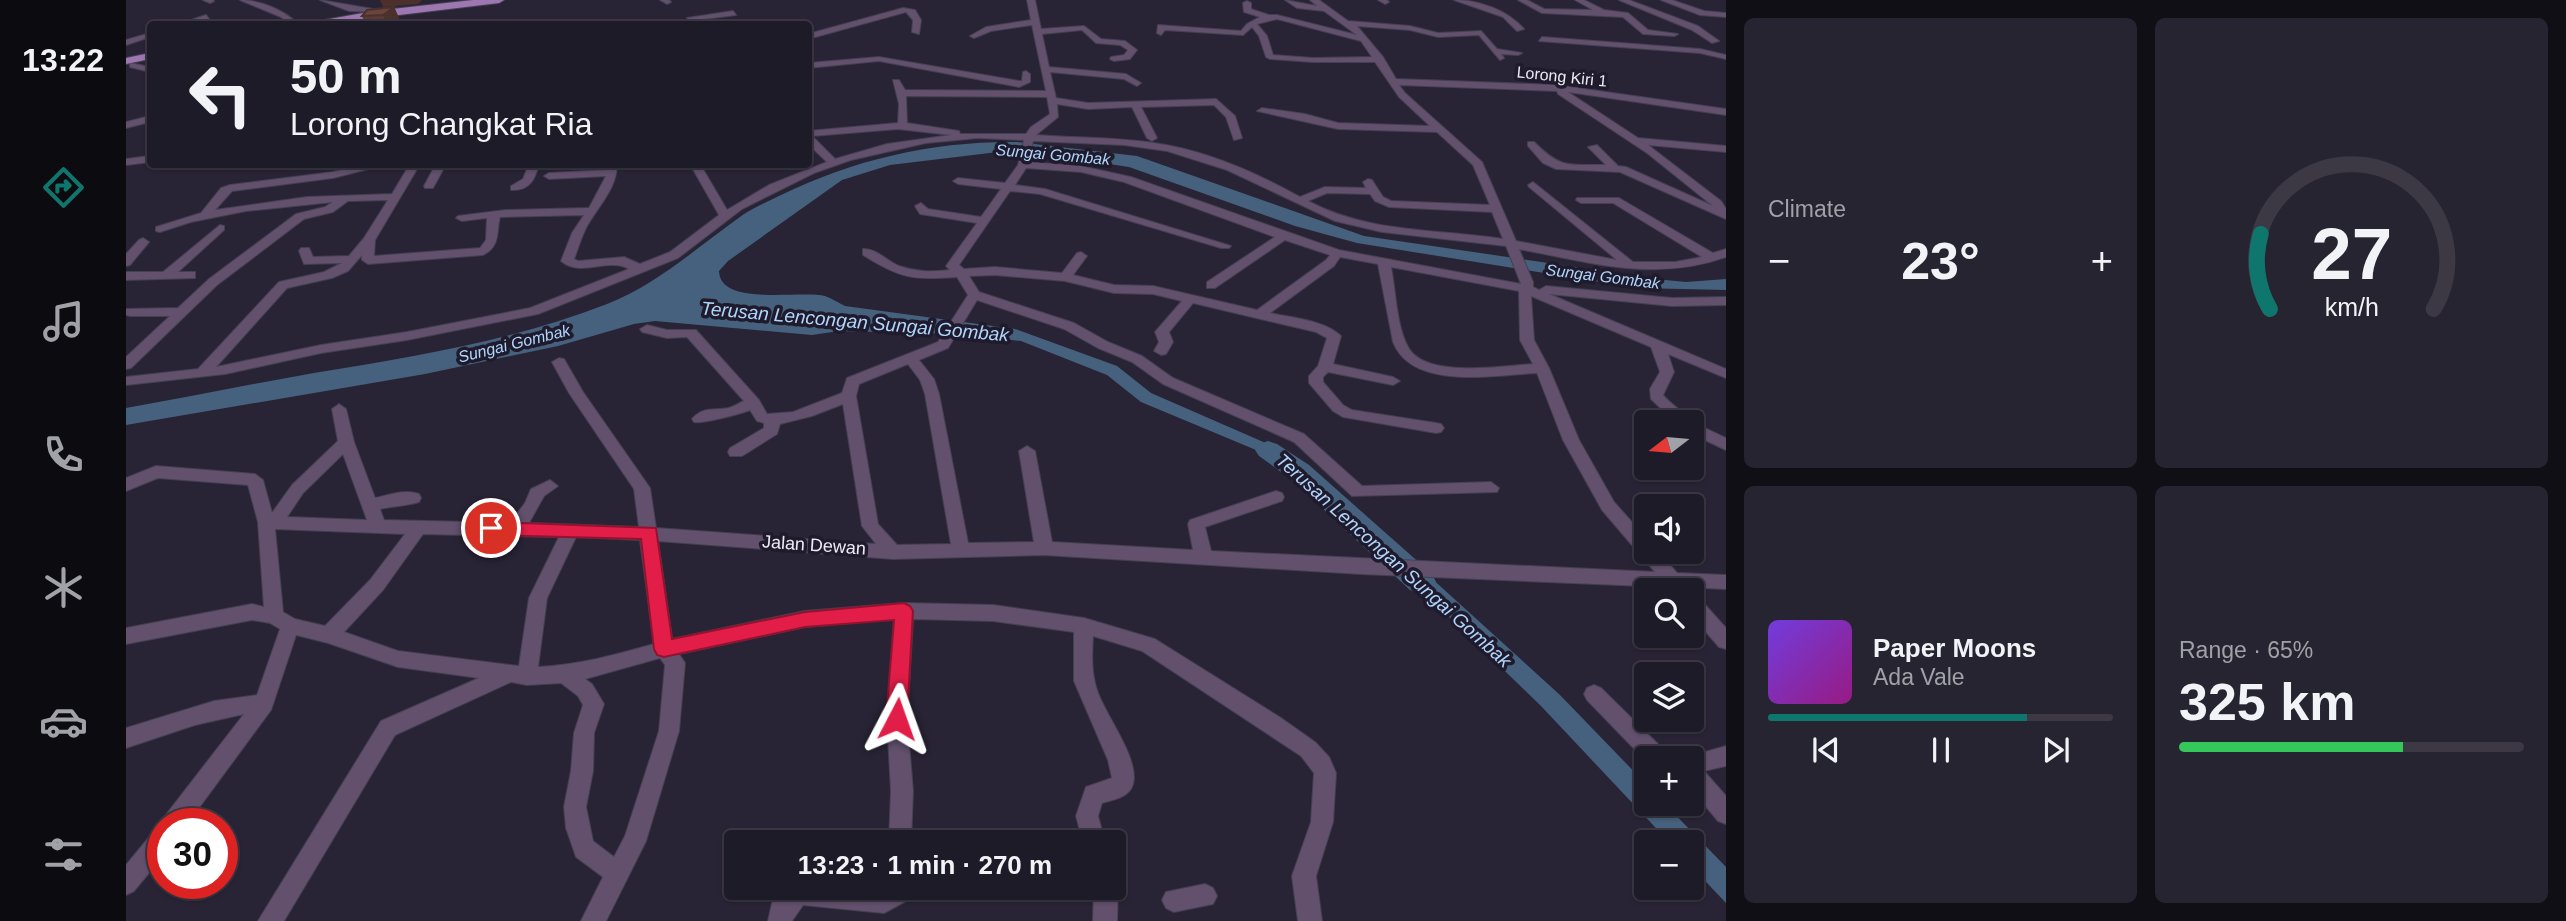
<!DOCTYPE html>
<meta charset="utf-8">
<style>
body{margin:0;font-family:Helvetica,sans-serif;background:#262430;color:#f1f3f6;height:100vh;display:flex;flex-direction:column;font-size:26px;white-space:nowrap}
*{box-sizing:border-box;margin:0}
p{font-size:23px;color:#a1a1a8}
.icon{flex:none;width:38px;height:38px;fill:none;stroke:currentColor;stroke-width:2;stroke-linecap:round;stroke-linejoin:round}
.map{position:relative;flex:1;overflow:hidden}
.sheet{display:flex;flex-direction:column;gap:18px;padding:18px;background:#100f16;width:840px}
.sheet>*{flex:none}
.banner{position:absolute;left:21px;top:21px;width:665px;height:147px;border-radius:7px;box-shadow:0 2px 5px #0004,0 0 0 2px #3c3945;background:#1e1b28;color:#f1f3f6;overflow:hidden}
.needle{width:46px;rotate:254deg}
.tools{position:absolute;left:1508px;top:410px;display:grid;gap:14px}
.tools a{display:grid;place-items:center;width:70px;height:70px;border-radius:7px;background:#1e1b28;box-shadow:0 2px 5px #0004,0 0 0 2px #3c3945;font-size:35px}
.speed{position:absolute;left:21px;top:808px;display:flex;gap:14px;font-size:35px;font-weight:700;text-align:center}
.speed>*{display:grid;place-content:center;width:91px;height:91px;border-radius:50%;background:#1e1b28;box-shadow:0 2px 5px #0004,0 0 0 2px #3c3945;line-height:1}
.speed .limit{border:10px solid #d22;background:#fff;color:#111}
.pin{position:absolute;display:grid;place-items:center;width:60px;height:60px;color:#fff;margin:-30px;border:4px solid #fff;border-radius:50%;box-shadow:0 2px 7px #0007}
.me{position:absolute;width:77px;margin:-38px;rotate:4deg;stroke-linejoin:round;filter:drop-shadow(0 0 5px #0008)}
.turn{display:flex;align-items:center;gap:24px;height:147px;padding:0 28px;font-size:32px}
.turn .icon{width:91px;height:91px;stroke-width:2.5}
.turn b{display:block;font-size:49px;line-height:60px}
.big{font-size:52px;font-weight:700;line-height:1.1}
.sheet .tile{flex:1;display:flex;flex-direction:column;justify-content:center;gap:10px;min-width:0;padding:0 24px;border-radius:10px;background:#262430}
.sheet .dial{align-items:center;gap:0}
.dial svg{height:182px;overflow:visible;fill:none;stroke:#3c3945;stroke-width:7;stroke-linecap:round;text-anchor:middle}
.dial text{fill:#f1f3f6;stroke:none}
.song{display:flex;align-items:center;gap:21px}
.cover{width:84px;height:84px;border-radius:10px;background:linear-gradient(135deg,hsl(260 70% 55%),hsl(310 70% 35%))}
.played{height:7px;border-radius:4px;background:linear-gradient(90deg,#0f766e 75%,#3c3945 75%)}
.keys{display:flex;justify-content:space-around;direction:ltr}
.heat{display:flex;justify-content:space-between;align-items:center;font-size:38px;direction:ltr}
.charge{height:10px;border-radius:5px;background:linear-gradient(90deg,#34c759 65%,#3c3945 0)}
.sheet .tiles{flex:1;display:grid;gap:18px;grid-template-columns:repeat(2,1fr)}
.trip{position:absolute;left:598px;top:830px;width:402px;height:70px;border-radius:7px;background:#1e1b28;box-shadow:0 2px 5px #0004,0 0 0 2px #3c3945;font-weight:700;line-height:70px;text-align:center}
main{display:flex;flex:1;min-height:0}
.dock{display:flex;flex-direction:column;width:126px;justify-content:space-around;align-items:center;background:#0c0b10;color:#a1a1a8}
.dock .icon{width:49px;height:49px}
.dock .current{color:#0f766e}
.dock b{font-size:32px;color:#f1f3f6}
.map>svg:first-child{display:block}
.water{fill:#46617d}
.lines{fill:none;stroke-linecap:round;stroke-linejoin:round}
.river{fill:#46617d;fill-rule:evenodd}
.minor-casing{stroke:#434051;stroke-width:2}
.primary-casing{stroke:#434051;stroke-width:2}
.minor{fill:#62506d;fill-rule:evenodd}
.primary{fill:#9d76b2;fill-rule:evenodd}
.wall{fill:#5c3a34}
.shaded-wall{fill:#4b302b}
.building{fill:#6b443d;stroke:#4b302b;stroke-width:2}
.route{fill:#e11d48;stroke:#92132f;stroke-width:2}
.labels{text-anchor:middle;stroke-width:7;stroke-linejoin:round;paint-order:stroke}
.far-street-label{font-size:16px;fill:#eceaf6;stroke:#1f1b2c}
.far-water-label{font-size:16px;font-style:italic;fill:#afd5fc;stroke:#1f1b2c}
.street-label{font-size:18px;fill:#eceaf6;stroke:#1f1b2c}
.water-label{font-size:19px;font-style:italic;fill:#afd5fc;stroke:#1f1b2c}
</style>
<main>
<nav class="dock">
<b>13:22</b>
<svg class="icon current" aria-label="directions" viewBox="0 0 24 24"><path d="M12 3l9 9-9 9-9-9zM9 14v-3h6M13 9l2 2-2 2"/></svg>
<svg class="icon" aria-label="music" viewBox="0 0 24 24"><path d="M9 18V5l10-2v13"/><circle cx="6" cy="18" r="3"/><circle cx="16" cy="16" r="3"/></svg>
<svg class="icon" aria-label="phone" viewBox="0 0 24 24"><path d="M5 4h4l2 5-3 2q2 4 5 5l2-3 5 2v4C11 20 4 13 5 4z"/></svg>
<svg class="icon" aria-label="climate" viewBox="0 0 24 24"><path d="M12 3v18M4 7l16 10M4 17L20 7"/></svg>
<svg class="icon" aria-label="car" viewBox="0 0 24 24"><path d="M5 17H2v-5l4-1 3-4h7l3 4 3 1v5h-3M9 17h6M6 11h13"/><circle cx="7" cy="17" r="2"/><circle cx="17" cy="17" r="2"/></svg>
<svg class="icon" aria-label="filters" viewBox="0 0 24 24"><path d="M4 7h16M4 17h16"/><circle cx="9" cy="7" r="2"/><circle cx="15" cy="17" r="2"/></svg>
</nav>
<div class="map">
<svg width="1600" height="921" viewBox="0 0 1600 921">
<rect width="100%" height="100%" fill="#282436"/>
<path class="water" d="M891,142L1011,156L1238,236L1539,280L1560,282L1600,279V290L1512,288L1231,243L1169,226L1003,167L937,157L872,152L764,165L716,180L602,261L593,271C594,307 674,290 699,296C705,298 713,303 719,306L889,329L991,366L1025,393L1149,447L1175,467L1167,472L1142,455L1015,402L981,375L895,341L833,334L713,331L686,335L529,321L508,324L432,346L299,374L0,425V408C63,397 125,384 188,373C286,357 387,341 481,304C532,284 574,245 618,214C629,207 643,201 655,195C729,159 808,141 891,142Z
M1303,576L1434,695L1521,785V803H1538L1600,867V903L1566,867V842H1543L1415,706L1282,577Z"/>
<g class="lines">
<path class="river" d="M1142,441L1151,444L1183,465L1306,574L1310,582L1306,590L1295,594L1284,590L1165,479L1133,456L1129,450L1133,444Z"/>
<defs>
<path id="minor" d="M77,0H87L88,1L84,3Z
M114,0C134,0 158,10 172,24H164L155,17Z
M194,0L253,10L249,12L223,11Z
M534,0H543L545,2L541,4Z
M901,0H909L915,29L958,26L975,39L999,41L1011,50L1004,59L988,61L984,59L985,57L998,55L1002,50L994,45L970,43L956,30L916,34L923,67L1000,74L1015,83L1011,86L998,79L924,72L930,98L962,103L1090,99L1109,116L1116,138L1108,140L1100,117L1088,105L1015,107L1031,138L1026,141L1021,138L1006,107L962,109L931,104L932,117L910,135C949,138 989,137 1028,143C1079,150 1129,172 1174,197L1199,187L1240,188L1237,182L1242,179L1246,180L1257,197L1265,201L1364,205L1347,165L1311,132L1212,129L1131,111L1136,108L1179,114L1212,123L1304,126L1273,97L1249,62H1187L1144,59L1140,57L1133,36L1126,27L1117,35L1039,30L1035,35L1031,33L1032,25L1115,31L1121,24L1134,17L1118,12L1117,3L1121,1L1125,3V9L1143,15H1151L1231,35L1198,11L1171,8L1159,0L1191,6L1184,0H1193L1222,21L1284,26L1312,33L1355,31L1371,49L1396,53L1392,55L1375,54L1378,58L1374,60L1353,35L1312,37L1284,30L1231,26L1257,57L1270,79L1430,85L1600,109V115L1442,92L1512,138L1600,146V152L1522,145L1595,201L1600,209V219L1494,172L1430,169L1417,163L1402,146V142H1408C1436,170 1443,164 1480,165L1462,147L1471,145L1492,166L1500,167L1587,206L1521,153L1432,94L1431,91L1273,85L1279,93L1356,162L1390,241L1491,260L1403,187L1402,185L1407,182L1507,262H1549L1576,257L1487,203H1455L1450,200L1451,198H1493L1587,253L1600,249V257C1530,282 1465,263 1393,249L1407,282V287L1413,290L1420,286L1546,298L1600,297V305L1546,306L1423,294L1600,369V378L1542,354L1548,372L1537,395C1546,406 1559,412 1566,422L1600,438V450L1566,434V422H1549L1525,399L1524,389L1534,372L1525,347L1405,296L1408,340L1423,368L1453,440L1488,502L1521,539V551H1532L1551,573L1600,575V589L1556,587L1548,590L1541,587L1235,574L918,555L767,559L532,541L546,639L679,611L778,603L867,605L958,618L1029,639L1155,718L1189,742L1203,757L1210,773L1207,822L1190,876L1196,921H1172L1166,876L1185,822L1188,773L1175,756L1016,651L967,636C966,655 965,672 971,690C979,715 1014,759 1007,784C1004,797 987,800 976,803L972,816L979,842H957L950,816L960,787L986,778L982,760L948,681V632L867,621L787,619L781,719L787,791L785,842H763L765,791L761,719L768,619L679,627L553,654L559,663L553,731L520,841L480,921H455L477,877L450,857L440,828L438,807L445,771L448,733L457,705L452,696L435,683L401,685L385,682L269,735L158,921H132L255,721L353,678L272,667L202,643L170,635L145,710L61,824H37V826L36,824L39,816L118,714L69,725L0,748V728L88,701L131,695L154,629L144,623L126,620L0,644V628L126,604L138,607L132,522L122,485L32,478L0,491V478L30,466L129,474L137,480L146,513L166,485L212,441L206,409L213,404L220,409L228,442L249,498C264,495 278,489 293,494L295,498L293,502C280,506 267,506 254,509L258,520L384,523L399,503L405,489L424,480L432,486L418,496L403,523L513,527L508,489L443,393L426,362L433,358L438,359L457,392L524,488L530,528L750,544L736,526L717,404L686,416L654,424L651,434L616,456H604L602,452L604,448L638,428V423L631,421L624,410C614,414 576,424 568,422L566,419C577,406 588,411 602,408C608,407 613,403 618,401L561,337L541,338L516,332L514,329L521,325L541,330H570L633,400L641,414L667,412L716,393L721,378L812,342L842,295L831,277C787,280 775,279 737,255V249C750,248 761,261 773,266C791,272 805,272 824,270L820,266L851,223L794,214L789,206L795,203L802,209L855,217L875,189L832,184L827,181L832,178L879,183L892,165L898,140L852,138L800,143L725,160L688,173L616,209L552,258L412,314L281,340L195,353L99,374L0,385V377L72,369L153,282L198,272L216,263L178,264L173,251L175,248H183L187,257L223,256L238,238L262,200L222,201L207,212L178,219L91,285L5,368L0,369V357L44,316H4L0,315V309L52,308L83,279L170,214L199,207L207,202L120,211L65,222L34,232L30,231V227L75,213L95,188L104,185L207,172L241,164H262L207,178L106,191L89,210L181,197L266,194L284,164H294L249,240L248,256L354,248L360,240L361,218L336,221L330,218L332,216L380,210L463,208L480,176L423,179L418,176L423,173L481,170V164H491C491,189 472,206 460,228C455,238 452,249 448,259L452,261L498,257L514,264L544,252L593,215L564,164H574L601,210L643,185L701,162L682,144V131L772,123L773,104L767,80H773L779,90L920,91L906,25L865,31L848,38L844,36L860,27L905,20ZM1151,19L1235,41L1246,57L1187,58L1147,55L1141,36L1131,24ZM780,96L921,97L924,114L905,127L900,134H834L833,131L781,123ZM772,129L825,135L761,144L709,159L686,136ZM907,141L998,145L1041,151L1101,170L1209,221L1256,232L1380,246L1395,284L1213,250L1005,177L955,166L903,162ZM900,168L955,172L998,182L1149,237L1081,282V288H1089L1159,240L1204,255L1200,260L1131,310L1027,286L988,285L947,275L961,256L955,252L951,253L936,273L869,267L838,269L833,265L884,191L914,194L1095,248H1103L1105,246L919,189L889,185ZM1201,193L1244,194L1249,201L1263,207L1366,212L1377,239C1312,229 1241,233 1182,201ZM458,215L446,233L435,261C455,278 482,257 503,269L404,308L281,332L195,345L90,367L161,288L206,278L222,271L236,255V260L242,264L357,255C375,246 370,232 374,217ZM1214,257L1252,264L1267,342C1286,391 1369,375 1411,373L1437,440L1476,510L1529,572L1085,551L1079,527L1156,501L1158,497L1156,493L1150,491L1064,520L1062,524L1067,550L926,542L909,451L901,446L893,451L908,542L842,543L813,394L808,379L793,360L822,348L851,300L938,329L972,348L1006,362L1037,384L1168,442L1226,496L1371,492L1373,488L1365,482L1236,486L1178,434L1047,378L1016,356L982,342L948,323L853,292L843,276L869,275L939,281L988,293L1027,294L1056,301L1029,332L1033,342L1028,351L1035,355L1040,354L1047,342L1043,332L1067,303L1190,332L1201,338L1192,366L1183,376V383L1207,411L1217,417L1310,433L1315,432L1318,428L1315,424L1310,423L1226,410L1217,405L1197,382V377L1202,372L1267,385L1274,381L1267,377L1207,364L1215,336C1198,320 1166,318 1144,313L1208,266ZM1265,267L1393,291L1394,340L1407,364C1377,366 1299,379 1282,347C1270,324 1270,292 1265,267ZM782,364L794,380L799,394L825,544L771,545L752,524L730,396L733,384ZM217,454L241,520L161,517L177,493ZM149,529L279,534L244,580L199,626L169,619L157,612ZM297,534L433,537L403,598L393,666L272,651L218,632L257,590ZM450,537L514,540L528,644C489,655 452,665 412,667L421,598ZM534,658L539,665L533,731L499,836L488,857L467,841L460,807L467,771L468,733L478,704L466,684L459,679Z
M1252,0H1261L1263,2L1259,4Z
M1328,0C1354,0 1381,10 1398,29L1391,31L1377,17Z
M1392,0H1401L1418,9L1467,10L1449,0H1458L1478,10L1502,13L1522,30L1552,34L1548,36L1517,34L1497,17L1416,13Z
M1493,0H1503L1572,26L1593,41L1586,43L1566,30Z
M1535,0H1546L1578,11L1600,13V17L1574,15Z
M777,8L789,10L795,20L793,34L786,32L787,20L780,12L682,39V34Z
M607,11L610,15L570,20L573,24H566L561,18Z
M80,15L83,19L63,24H53Z
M24,33V37L0,45V40Z
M1416,37L1574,49L1600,55V59L1574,53L1413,41Z
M753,57L893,81H896L897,72L900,71L904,74V82L893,87L753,61L682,68V63Z
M4,63L24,67V72L4,67Z
M24,116V122L0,128V122Z
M24,156V162L0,165V159Z
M310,164H320L307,188H299L298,186Z
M403,164H413C409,180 403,191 385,190V186L397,179Z
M612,164H622L623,166L618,169Z
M94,225L98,226V230L52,272H69V278L0,280V272H37Z
M17,238L23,242L4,265L0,266V254L13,240Z
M1566,596L1573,598L1600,628V649L1593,647L1566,616Z
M1468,685L1475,688L1539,751L1542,758H1521V762L1461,700L1458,694L1461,688Z
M1600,746V766L1578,771L1600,796V824L1592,821L1566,790V758H1558Z
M37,827V856L8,891L0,895V865L29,830Z
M989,880L992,887L991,921H967L968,887H989Z
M1079,884L1087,888L1091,896L1087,904L1048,912L1040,908L1036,900L1040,892Z
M661,887H784L780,901L758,913L677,905L666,921H642L646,903Z"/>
<path id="primary" d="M347,0H378L373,3L198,24H176L248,11Z
M24,53V59L0,64V58Z"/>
</defs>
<use href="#minor" class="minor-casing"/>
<use href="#primary" class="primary-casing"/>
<use href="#minor" class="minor"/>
<use href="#primary" class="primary"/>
</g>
<path class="wall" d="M268,7L273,18L264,24H239L236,16Z"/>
<path class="shaded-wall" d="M254,0H296L292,4L257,7Z
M268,7L273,18L264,24H261L257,15Z"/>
<path class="building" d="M268,7L257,15L236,16L241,10Z"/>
<path class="route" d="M365,522L530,528L546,639L679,612L778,603L784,606L787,611L781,719L778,726L771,728L763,726L760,719L768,620L679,627L538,657L531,655L528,649L515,539L365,535L359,533L357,528L359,524Z"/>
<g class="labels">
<g class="far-street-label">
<text transform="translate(1436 76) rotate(6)" y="6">Lorong Kiri 1</text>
</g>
<g class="far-water-label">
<text transform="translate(927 154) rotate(5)" y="6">Sungai Gombak</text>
<text transform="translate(1477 276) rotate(7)" y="6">Sungai Gombak</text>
<text transform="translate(388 343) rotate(-14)" y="6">Sungai Gombak</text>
</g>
<g class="street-label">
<text transform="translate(688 545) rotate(4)" y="6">Jalan Dewan</text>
</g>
<g class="water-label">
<text transform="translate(729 321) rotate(5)" y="7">Terusan Lencongan Sungai Gombak</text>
<text transform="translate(1268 560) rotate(42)" y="7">Terusan Lencongan Sungai Gombak</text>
</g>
</g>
</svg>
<div class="tools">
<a><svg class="needle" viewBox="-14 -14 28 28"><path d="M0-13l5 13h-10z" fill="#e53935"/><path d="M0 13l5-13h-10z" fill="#a1a1a8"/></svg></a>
<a><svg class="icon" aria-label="sound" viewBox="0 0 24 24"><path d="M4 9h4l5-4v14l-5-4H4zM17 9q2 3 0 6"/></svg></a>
<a><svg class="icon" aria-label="search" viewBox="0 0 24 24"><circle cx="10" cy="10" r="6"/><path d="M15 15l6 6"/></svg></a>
<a><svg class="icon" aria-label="layers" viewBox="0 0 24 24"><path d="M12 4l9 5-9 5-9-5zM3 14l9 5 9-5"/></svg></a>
<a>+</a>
<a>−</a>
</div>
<div class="speed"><div class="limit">30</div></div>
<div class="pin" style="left:365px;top:528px;background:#d93025"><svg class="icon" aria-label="arrive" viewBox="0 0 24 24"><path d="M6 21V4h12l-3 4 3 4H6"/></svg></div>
<svg class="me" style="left:771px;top:719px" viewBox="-20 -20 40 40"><path d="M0-17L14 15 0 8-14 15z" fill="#e11d48" stroke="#fff" stroke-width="4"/></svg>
<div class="trip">13:23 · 1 min · 270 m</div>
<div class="banner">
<div class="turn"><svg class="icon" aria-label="left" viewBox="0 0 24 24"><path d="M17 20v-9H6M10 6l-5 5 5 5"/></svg><div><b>50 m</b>Lorong Changkat Ria</div></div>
</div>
</div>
<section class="sheet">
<div class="tiles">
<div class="tile"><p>Climate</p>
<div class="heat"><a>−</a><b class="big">23°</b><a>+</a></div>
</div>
<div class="tile dial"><svg viewBox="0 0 100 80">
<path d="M14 69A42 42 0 1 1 86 69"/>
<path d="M14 69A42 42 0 0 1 10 36" stroke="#0f766e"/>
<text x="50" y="56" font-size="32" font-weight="700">27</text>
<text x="50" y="72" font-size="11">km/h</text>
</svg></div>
<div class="tile">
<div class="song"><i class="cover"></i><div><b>Paper Moons</b><p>Ada Vale</p></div></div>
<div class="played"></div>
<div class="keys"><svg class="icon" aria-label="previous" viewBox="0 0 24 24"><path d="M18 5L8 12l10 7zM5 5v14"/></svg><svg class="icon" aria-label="pause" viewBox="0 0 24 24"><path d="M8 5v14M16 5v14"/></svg><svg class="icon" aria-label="next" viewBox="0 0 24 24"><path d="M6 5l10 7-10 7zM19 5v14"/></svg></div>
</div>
<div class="tile"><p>Range · 65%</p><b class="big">325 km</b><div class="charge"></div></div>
</div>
</section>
</main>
